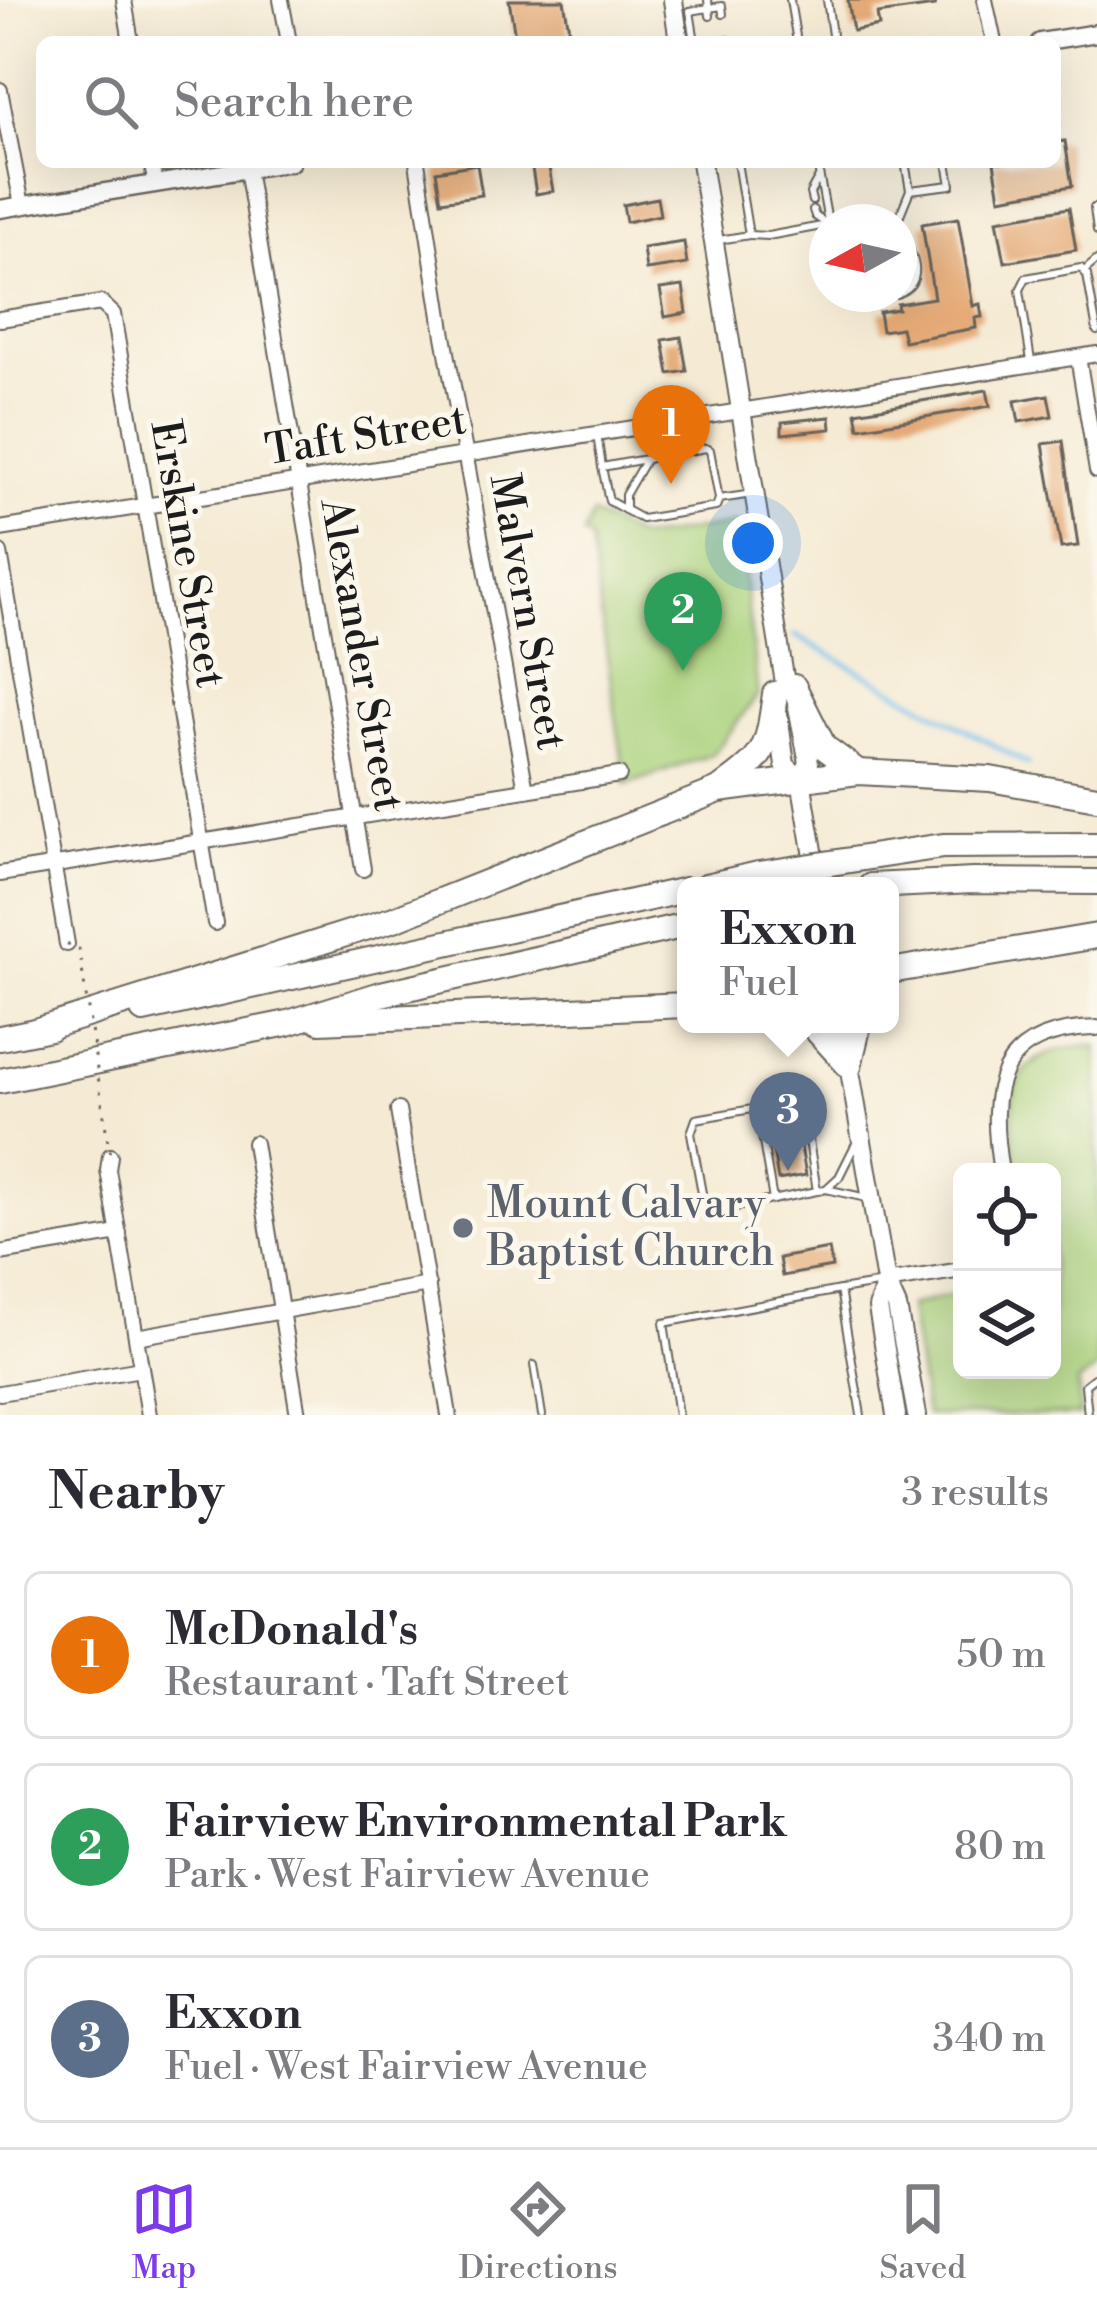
<!DOCTYPE html>
<html lang="en">
<head>
<meta charset="utf-8">
<style>
	body { margin:0; font-family:"Libre Bodoni",serif; background:#f7f7f7; color:#2b2b33 }
	.controls { position:absolute; right:36px; bottom:36px; display:grid; overflow:hidden; border-radius:18px; box-shadow:0 12px 48px #0002 }
	.controls button { width:108px; height:108px; display:grid; place-items:center; padding:0; border:0; border-bottom:3px solid #e1e1e2; background:#fff; color:#2b2b33; font:60px sans-serif }
	.compass { position:absolute; left:809px; top:204px; width:108px; height:108px; border-radius:50%; background:#fff; box-shadow:0 12px 48px #0002; rotate:262deg }
	.you { position:absolute; left:753px; top:543px; width:42px; height:42px; margin:-30px; border:9px solid #fff; border-radius:50%; background:#1a73e8; box-shadow:0 0 0 18px #1a73e833 }
	.badge { display:grid; place-items:center; width:78px; height:78px; border-radius:50%; background:#7c3aed; color:#fff; font-size:39px; font-weight:700 }
	.pin { position:absolute; translate:-50% -99px; filter:drop-shadow(0 3px 6px #0008) }
	.pin::after { content:''; position:absolute; top:63px; width:42px; height:36px; background:inherit; clip-path:polygon(0 0,100% 0,50% 100%) }
	.popup { position:absolute; left:677px; top:877px; width:222px; height:156px; box-sizing:border-box; display:grid; place-content:center; border-radius:18px; background:#fff; filter:drop-shadow(0 3px 9px #0005); font-size:39px; white-space:nowrap; color:#7c7c81 }
	.popup b { font-size:45px; color:#2b2b33 }
	.popup::after { content:''; position:absolute; left:50%; top:100%; margin-left:-24px; border:24px solid transparent; border-top-color:#fff }
	.list { margin:0; padding:0; list-style:none }
	h2 { display:flex; justify-content:space-between; align-items:center; height:156px; margin:0; padding:0 48px; font-size:51px }
	h2 small { font-size:39px; font-weight:400; color:#7c7c81 }
	.list li { display:grid; grid-template-columns:78px 1fr auto; gap:36px; align-items:center; box-sizing:border-box; height:168px; margin:0 24px 24px; padding:0 24px; border:3px solid #e1e1e2; border-radius:18px }
	.list b { display:block; font-size:45px; white-space:nowrap }
	.list p { margin:0; font-size:39px; white-space:nowrap; color:#7c7c81 }
	.list em { font-size:39px; font-style:normal; color:#7c7c81 }
	.icon { flex:none; width:66px; height:66px; fill:none; stroke:currentColor; stroke-width:2; stroke-linecap:round; stroke-linejoin:round }
	.map { position:relative; flex:none; width:1097px; height:1415px; overflow:hidden }
	.search { position:absolute; background:#fff; box-shadow:0 12px 48px #0002; left:36px; right:36px; top:36px; height:132px; display:flex; align-items:center; gap:30px; box-sizing:border-box; padding:0 42px; border-radius:18px; color:#7c7c81; font-size:45px }
	.sheet { height:732px; background:#fff }
	nav { display:flex; justify-content:space-around; align-items:center; box-sizing:border-box; height:168px; border-top:3px solid #e1e1e2; background:#fff; font-size:33px; color:#7c7c81 }
	nav a { display:grid; justify-items:center; gap:6px }
	nav .on { color:#7c3aed }
	.map>svg:first-child { display:block }
</style>
</head>
<body>
<div class="map">
<svg width="1097" height="1415" viewBox="0 0 1097 1415">
	<rect width="100%" height="100%" fill="#fbf7ec"/>
	<filter id="ink" filterUnits="userSpaceOnUse"><feTurbulence type="fractalNoise" baseFrequency=".00833" numOctaves="2"/><feDisplacementMap in="SourceGraphic" scale="24" xChannelSelector="R" yChannelSelector="G"/><feConvolveMatrix kernelMatrix="1 2 1 2 8 2 1 2 1" color-interpolation-filters="sRGB"/></filter>
	<filter id="wash" filterUnits="userSpaceOnUse"><feTurbulence type="fractalNoise" baseFrequency=".004" numOctaves="4" result="noise"/><feDisplacementMap in="SourceGraphic" scale="48" xChannelSelector="R" yChannelSelector="G"/><feGaussianBlur stdDeviation="2.7" result="paint"/><feColorMatrix in="noise" values="0 0 0 0 0 0 0 0 0 0 0 0 0 0 0 0 0 1.4 0 .05"/><feComposite in="paint" operator="in"/></filter>
	<g filter="url(#wash)">
		<rect width="100%" height="100%" fill="#f5ebd4"/>
		<g fill="#aad27d" stroke="#63774c" stroke-width="3">
			<path d="M592,515L641,539L738,523L758,695L713,754L626,785L590,540L583,535Z"/>
			<path d="M1097,1046V1369L1078,1382L1080,1415H926L909,1306L962,1293V1370H1052V1172H1019C1006,1097 1004,1048 1097,1046Z"/>
		</g>
		<g fill="none" stroke-linecap="round" stroke-linejoin="round">
			<path stroke="#75c0ee" stroke-width="4.5" d="M794,635L1028,764"/>
		</g>
		<g id="blocks">
			<g fill="#e5aa77">
				<path d="M509,0H564L571,42H516Z"/>
				<path d="M848,0H934L935,6L877,14L879,26L853,31Z"/>
				<path d="M1065,141L1072,186L1000,198L994,162H1055V142Z"/>
				<path d="M531,162H548L553,191L536,194Z"/>
				<path d="M477,164L482,195L441,201L436,171Z"/>
				<path d="M657,198L660,215L626,222L623,205Z"/>
				<path d="M1069,208L1076,250L1005,262L997,220Z"/>
				<path d="M958,218L973,306L980,304L982,317L975,318L976,328L904,341L901,328L882,331L879,312L898,309L897,304L934,298L922,224Z"/>
				<path d="M684,242L687,264L646,270L643,248Z"/>
				<path d="M683,286L687,313L665,317L660,289Z"/>
				<path d="M681,337L687,371L669,374L663,340Z"/>
				<path d="M987,390L990,406L859,428L856,412Z"/>
				<path d="M1048,395L1052,416L1019,422L1015,401Z"/>
				<path d="M830,417L831,429L782,434V422Z"/>
				<path d="M1063,441L1078,546L1061,548L1043,444Z"/>
				<path d="M790,1110L795,1113L806,1175L778,1180L767,1114Z"/>
				<path d="M829,1249L832,1267L782,1276L779,1258Z"/>
			</g>
		</g>
	</g>
	<g filter="url(#ink)">
		<use href="#blocks" fill-opacity="0" stroke="#68645c" stroke-width="3"/>
		<g fill="none" stroke-linecap="round" stroke-linejoin="round">
			<g stroke="#68645c" stroke-width="10">
				<g id="service">
					<path d="M708,0L709,8L722,6L723,14"/>
					<path d="M790,0L797,42"/>
					<path d="M827,0L833,42"/>
					<path d="M728,40V42"/>
					<path d="M695,42L690,11L709,8L710,16"/>
					<path d="M817,162L828,222"/>
					<path d="M910,190L951,185L947,162"/>
					<path d="M812,201L810,193L819,177"/>
					<path d="M1094,208L1097,231"/>
					<path d="M813,210L815,216L827,224"/>
					<path d="M897,222L910,190L905,162"/>
					<path d="M899,232C913,252 927,281 899,293"/>
					<path d="M749,235L768,236L827,225"/>
					<path d="M719,240L749,235L737,162"/>
					<path d="M1084,271L1097,260"/>
					<path d="M874,294H897"/>
					<path d="M1031,361L1020,290L1026,278L1081,268L1087,275L1097,331"/>
					<path d="M597,435L602,467"/>
					<path d="M719,499L710,450L706,448L602,467L609,501L642,519L716,507L719,499L753,494"/>
					<path d="M625,510V495L646,459"/>
					<path d="M757,1107L773,1200"/>
					<path d="M855,1145L839,1177L826,1189L867,1198"/>
					<path d="M817,1191L804,1109L791,1102L696,1119L691,1133L704,1204L717,1211L817,1191L826,1189"/>
					<path d="M534,1365L542,1415"/>
					<path d="M678,1415L664,1323L840,1290"/>
					<path d="M861,1415L840,1290L883,1283"/>
					<path d="M1088,1415L1085,1385L1094,1378"/>
				</g>
			</g>
			<g stroke="#68645c" stroke-width="18">
				<g id="minor">
					<path d="M124,0L131,42"/>
					<path d="M281,0L289,42"/>
					<path d="M985,0L994,42"/>
					<path d="M0,90L22,205"/>
					<path d="M151,162L156,184"/>
					<path d="M417,162L444,336L526,790"/>
					<path d="M247,169L363,869"/>
					<path d="M0,319L101,303L113,314L215,923"/>
					<path d="M1078,357L1097,471"/>
					<path d="M0,529L1097,354"/>
					<path d="M0,553L67,944"/>
					<path d="M0,874L619,775"/>
					<path d="M398,1110L449,1415"/>
					<path d="M254,1143L298,1415"/>
					<path d="M110,1156L108,1170L149,1415"/>
					<path d="M1001,1172C987,1087 996,1030 1097,1028"/>
					<path d="M0,1253L119,1233"/>
					<path d="M886,1282L962,1270"/>
					<path d="M136,1337L428,1285"/>
					<path d="M0,1393L141,1369"/>
				</g>
			</g>
			<g stroke="#68645c" stroke-width="21">
				<g id="tertiary">
					<path d="M1040,42L1097,33"/>
					<path d="M0,209L291,162"/>
				</g>
			</g>
			<g stroke="#68645c" stroke-width="22">
				<g id="secondary">
					<path d="M673,0L679,42"/>
					<path d="M701,162L785,683L794,687L809,763L801,780L819,886"/>
					<path d="M778,714L785,765L801,780"/>
					<path d="M842,1024L886,1282L897,1307L917,1415"/>
					<path d="M886,1282L878,1308L896,1415"/>
				</g>
			</g>
			<g stroke="#68645c" stroke-width="28">
				<g id="motorway">
					<path d="M794,687L824,747L858,772"/>
					<path d="M720,789C767,755 767,751 775,694"/>
					<path d="M870,857L943,846L1097,845"/>
					<path d="M706,886L759,874"/>
					<path d="M871,886L973,881L1097,882"/>
					<path d="M890,971L1097,936"/>
					<path d="M143,1010L686,890"/>
					<path d="M320,1021L686,1005"/>
					<path d="M811,1024L849,1066"/>
					<path d="M35,1031L394,919L719,790L858,772L990,779L1097,798"/>
					<path d="M0,1038L50,1028"/>
					<path d="M849,1066L859,1024"/>
					<path d="M0,1081L288,1023L381,994L686,925"/>
				</g>
			</g>
			<use href="#service" stroke="#fff" stroke-width="6"/>
			<use href="#minor" stroke="#fff" stroke-width="14"/>
			<use href="#tertiary" stroke="#fff" stroke-width="16"/>
			<use href="#secondary" stroke="#fff" stroke-width="18"/>
			<use href="#motorway" stroke="#fff" stroke-width="24"/>
			<g stroke="#68645c" stroke-width="28" stroke-linecap="butt">
				<path id="motorway-bridge" d="M759,874L870,857"/>
			</g>
			<path stroke="#68645c" stroke-width="3" stroke-dasharray="3 9" stroke-linecap="butt" d="M67,944L79,949L110,1156"/>
			<use href="#motorway-bridge" stroke="#fff" stroke-width="24"/>
		</g>
	</g>
	<circle fill="#6b7280" stroke="#fbf7ec" stroke-width="4.5" cx="463" cy="1228" r="12"/>
	<g text-anchor="middle" dominant-baseline="central" stroke-width="10" stroke-linejoin="round" paint-order="stroke">
		<g font-size="42" fill="#1c1c1c" stroke="#fbf7ec">
			<text transform="translate(366 436) rotate(-9)">Taft Street</text>
			<text transform="translate(187 554) rotate(80)">Erskine Street</text>
			<text transform="translate(527 612) rotate(80)">Malvern Street</text>
			<text transform="translate(361 655) rotate(80)">Alexander Street</text>
		</g>
		<g font-size="42" fill="#5b616d" stroke="#fbf7ec" text-anchor="start">
			<text x="487" y="1204">Mount Calvary<tspan x="487" dy="48">Baptist Church</tspan></text>
		</g>
	</g>
</svg>
<div class="controls">
<button><svg class="icon" aria-label="locate" viewBox="0 0 24 24"><circle cx="12" cy="12" r="6"/><path d="M12 2v4M12 18v4M2 12h4M18 12h4"/></svg></button>
<button><svg class="icon" aria-label="layers" viewBox="0 0 24 24"><path d="M12 4l9 5-9 5-9-5zM3 14l9 5 9-5"/></svg></button>
</div>
<svg class="compass" viewBox="-18 -18 36 36"><path d="M0-13l5 13h-10z" fill="#e53935"/><path d="M0 13l5-13h-10z" fill="#7c7c81"/></svg>
<div class="you"></div>
<div class="pin badge" style="left:671px;top:484px;background:#e8710a">1</div>
<div class="pin badge" style="left:683px;top:671px;background:#2e9e5b">2</div>
<div class="pin badge" style="left:788px;top:1171px;background:#5c6f8a">3</div>
<div class="popup"><b>Exxon</b>Fuel</div>
<div class="search"><svg class="icon" aria-label="search" viewBox="0 0 24 24"><circle cx="10" cy="10" r="6"/><path d="M15 15l6 6"/></svg>Search here</div>
</div>
<section class="sheet">
<h2>Nearby<small>3 results</small></h2>
<ul class="list">
<li><span class="badge" style="background:#e8710a">1</span><div><b>McDonald's</b><p>Restaurant · Taft Street</p></div><em>50 m</em></li>
<li><span class="badge" style="background:#2e9e5b">2</span><div><b>Fairview Environmental Park</b><p>Park · West Fairview Avenue</p></div><em>80 m</em></li>
<li><span class="badge" style="background:#5c6f8a">3</span><div><b>Exxon</b><p>Fuel · West Fairview Avenue</p></div><em>340 m</em></li>
</ul>
</section>
<nav>
<a class="on"><svg class="icon" aria-label="map" viewBox="0 0 24 24"><path d="M3 6l6-2 6 2 6-2v14l-6 2-6-2-6 2zM9 4v14M15 6v14"/></svg>Map</a>
<a><svg class="icon" aria-label="directions" viewBox="0 0 24 24"><path d="M12 3l9 9-9 9-9-9zM9 14v-3h6M13 9l2 2-2 2"/></svg>Directions</a>
<a><svg class="icon" aria-label="saved" viewBox="0 0 24 24"><path d="M7 4h10v16l-5-4-5 4z"/></svg>Saved</a>
</nav>
</body>
</html>
